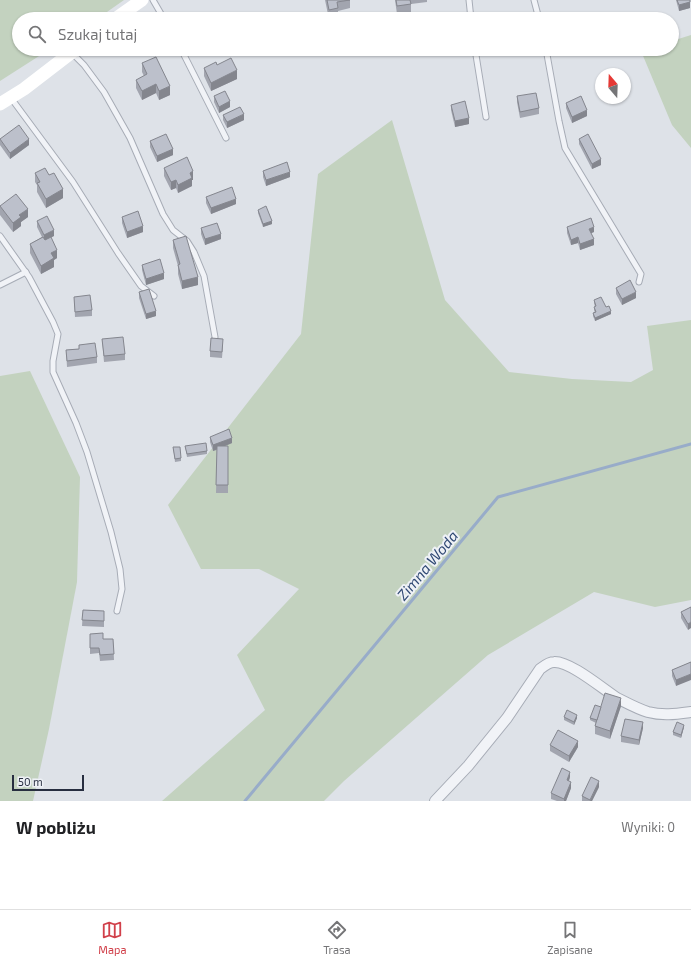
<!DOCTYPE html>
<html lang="pl">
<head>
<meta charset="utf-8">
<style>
	body { margin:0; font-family:"Exo 2",sans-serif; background:#f6f6f6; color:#202124 }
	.compass { position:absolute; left:595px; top:68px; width:36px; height:36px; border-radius:50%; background:#fff; box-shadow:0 1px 3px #0004; rotate:341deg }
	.scale { position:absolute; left:12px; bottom:10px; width:72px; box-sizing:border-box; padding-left:4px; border:2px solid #272e40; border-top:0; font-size:11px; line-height:14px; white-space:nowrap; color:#272e40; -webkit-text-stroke:3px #eef1f6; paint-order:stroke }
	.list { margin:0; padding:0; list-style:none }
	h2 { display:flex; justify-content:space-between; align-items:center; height:52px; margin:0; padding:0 16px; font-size:17px }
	h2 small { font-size:13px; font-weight:400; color:#757577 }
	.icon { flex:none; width:22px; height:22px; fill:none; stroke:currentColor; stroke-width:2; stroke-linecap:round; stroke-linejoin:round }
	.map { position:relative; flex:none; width:691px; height:801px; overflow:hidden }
	.search { position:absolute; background:#fff; box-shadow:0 1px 3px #0004; left:12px; right:12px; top:12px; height:44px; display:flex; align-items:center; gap:10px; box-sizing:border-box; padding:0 14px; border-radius:22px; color:#757577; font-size:15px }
	.sheet { height:108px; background:#fff }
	nav { display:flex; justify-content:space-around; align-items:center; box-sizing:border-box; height:56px; border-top:1px solid #e0e0e0; background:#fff; font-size:11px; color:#757577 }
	nav a { display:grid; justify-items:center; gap:2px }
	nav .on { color:#d1404a }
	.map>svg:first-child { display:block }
</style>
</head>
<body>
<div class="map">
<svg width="691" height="801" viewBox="0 0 691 801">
	<rect width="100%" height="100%" fill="#dee2e8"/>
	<g fill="#c3d2bf">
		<path d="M0,0H124L97,19H19V49H50L0,81Z"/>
		<path d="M691,35V148L672,125L641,51L647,49H672V41Z"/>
		<path d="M392,120L445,300L509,372L572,379L631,382L653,370L647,326L691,320V600L655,607L594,592L488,655L344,781L324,801H162L265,710L237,655L299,589L259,569H201L168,505L301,334L318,174Z"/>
		<path d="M30,371L80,477L77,582L49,729L33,801H0V376Z"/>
	</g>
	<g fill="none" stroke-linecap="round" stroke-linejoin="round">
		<path stroke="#98acc9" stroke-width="3" d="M245,801L498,497L691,444"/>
		<g stroke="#a7acb6" stroke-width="7">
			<g id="lane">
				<path d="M153,0L164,19"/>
				<path d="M469,0L471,19"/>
				<path d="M534,0L539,19"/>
				<path d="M181,49L226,138"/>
				<path d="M475,49L486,117"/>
				<path d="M546,49L559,121L565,148L641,274L639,282"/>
				<path d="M72,53L84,65L104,92L130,138L163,214L173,230L187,241L194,252L204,276L215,337"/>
				<path d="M11,98L73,182L118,253L141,286L154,296"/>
				<path d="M0,236L29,277L53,322L58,334L53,361V372L76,423L87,452L111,532L120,569L122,589L117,611"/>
				<path d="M0,285L26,272"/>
			</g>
		</g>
		<g stroke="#a7acb6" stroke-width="12">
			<path id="street" d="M435,801L468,766L507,718L540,669C544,666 549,662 554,662C570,661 603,689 617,698C627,703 638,709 648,712C663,716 676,714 691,712"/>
		</g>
		<use href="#lane" stroke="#f1f3f7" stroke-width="5"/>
		<use href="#street" stroke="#f1f3f7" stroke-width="10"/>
		<g stroke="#fff" stroke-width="13">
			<path d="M115,19L142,0"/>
			<path d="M0,104L24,89L76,49"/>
		</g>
	</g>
	<g fill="#a2a5af">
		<path d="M325,0H350V8L338,11V17L329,19Z"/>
		<path d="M395,0H427V2L411,4V13L397,14Z"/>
		<path d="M676,0H690V8L679,11Z"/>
		<path d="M142,63L170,95L159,100L156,93L142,100L136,88V80L144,76L142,72Z"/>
		<path d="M217,65L237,79L211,91L204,76V68Z"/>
		<path d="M214,96L230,107L219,113L214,102Z"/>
		<path d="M517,96L539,108V114L520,118L517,102Z"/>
		<path d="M566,103L587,116L572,123L566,108Z"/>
		<path d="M451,105L469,124L455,127L451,110Z"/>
		<path d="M223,115L244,120L227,128L223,120Z"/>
		<path d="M0,139L29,145L10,159L0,145Z"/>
		<path d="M579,139L601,165L592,169L579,144Z"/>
		<path d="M150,141L173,155L157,162L150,147Z"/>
		<path d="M164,168L193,180H192V186L178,193L176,188L171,190L164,176Z"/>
		<path d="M263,171L290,177L266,186L263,177Z"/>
		<path d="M35,173L63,198L46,208L37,192V185L35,182Z"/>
		<path d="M206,197L236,204L211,214L206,203Z"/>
		<path d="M0,206L28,217L21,222V226L13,232L0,215Z"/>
		<path d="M258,210L272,224L263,227L258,213Z"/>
		<path d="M122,217L143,232L127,238L122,223Z"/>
		<path d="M37,221L54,236L51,237L57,258L54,260V267L41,274L30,253V244L42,237L37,227Z"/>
		<path d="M567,227L594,232L591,233L594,245L580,250L578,243L571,245L567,233Z"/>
		<path d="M201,228L221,239L205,245L201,234Z"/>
		<path d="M173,240L198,285L182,289L178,274V266L173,248Z"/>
		<path d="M142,265L164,279L146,285L142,270Z"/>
		<path d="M616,288L636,298L622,305L616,294Z"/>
		<path d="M139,292L156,316L146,319L139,298Z"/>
		<path d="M74,297L92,310V316L75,317Z"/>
		<path d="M594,300L606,307L611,314L595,321L593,316V313H595L594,310V307H595L594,303Z"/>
		<path d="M102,339L125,354V360L104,362Z"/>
		<path d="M79,345L97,357V363L67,367L66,350L79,349Z"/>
		<path d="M223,345L222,358L210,357V351Z"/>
		<path d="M210,437L232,443L225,446H228V493H216L217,450L213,451L210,442Z"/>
		<path d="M185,446L207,451V454L187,457Z"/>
		<path d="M173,447L181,458V461L175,462Z"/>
		<path d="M691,607L688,630L681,618V612Z"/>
		<path d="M83,610L104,611V627L82,626Z"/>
		<path d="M90,634L103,639H113L114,660L100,661L99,653L90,654Z"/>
		<path d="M691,662L676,686L672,676V670Z"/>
		<path d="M621,706L610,739L595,734V726L596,723L590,720V718L601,707Z"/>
		<path d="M564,717L577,718L574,725L564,720Z"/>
		<path d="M684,727L681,738L673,735V732Z"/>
		<path d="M643,728L639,745L621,742V736Z"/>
		<path d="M550,745L578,747L569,762L550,751Z"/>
		<path d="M570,777L569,781L571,788L566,801H557L551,799V793Z"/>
		<path d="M599,787L592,801H582V796Z"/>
	</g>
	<g fill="#84868e">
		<path d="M690,2V8L679,11V5Z"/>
		<path d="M237,70V79L211,91V83Z"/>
		<path d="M156,84V93L142,100V91Z"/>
		<path d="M170,86V95L159,100V91Z"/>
		<path d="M230,101V107L219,113V107Z"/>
		<path d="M587,110V116L572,123V117Z"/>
		<path d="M244,114V120L227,128V122Z"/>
		<path d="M469,118V124L455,127V121Z"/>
		<path d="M29,139V145L10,159V153Z"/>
		<path d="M173,149V155L157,162V156Z"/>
		<path d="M601,159V165L592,169V164Z"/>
		<path d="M193,171V180H192V186L178,193V185L190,173Z"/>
		<path d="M290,172V177L266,186V180Z"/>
		<path d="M176,180V188L171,190V182Z"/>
		<path d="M63,189V198L46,208V199Z"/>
		<path d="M236,199V204L211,214V208Z"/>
		<path d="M28,209V217L21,222V226L13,232V223L19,215Z"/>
		<path d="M272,221V224L263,227V224Z"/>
		<path d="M143,226V232L127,238V232Z"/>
		<path d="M594,227V232L589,234V229Z"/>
		<path d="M54,230V236L44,241V235Z"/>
		<path d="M221,234V239L205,245V239Z"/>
		<path d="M578,237V243L571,245V240Z"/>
		<path d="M594,239V245L580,250V244Z"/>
		<path d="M57,250V258L54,260V267L41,274V266L51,253Z"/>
		<path d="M164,273V279L146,285V279Z"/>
		<path d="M198,277V285L182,289V281Z"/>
		<path d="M636,292V298L622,305V299Z"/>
		<path d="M156,311V316L146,319V314Z"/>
		<path d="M611,311V314L595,321V318Z"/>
		<path d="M232,438V443L213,451V445Z"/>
		<path d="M691,622V628L688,630V624Z"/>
		<path d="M691,674V680L676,686V680Z"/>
		<path d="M621,698V706L610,739V731Z"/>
		<path d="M577,715V718L574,725V722Z"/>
		<path d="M643,722V728L639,745V740Z"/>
		<path d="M684,725V727L681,738V735Z"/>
		<path d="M578,741V747L569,762V756Z"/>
		<path d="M570,772V777L567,786V780Z"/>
		<path d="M599,781V787L592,801H590Z"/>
		<path d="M571,782V788L566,801H564V799Z"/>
	</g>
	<g fill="#bcc0cb" stroke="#84868e">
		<path d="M327,0H350L337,2L338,8L329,10Z"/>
		<path d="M396,0H410L411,4L397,6Z"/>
		<path d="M677,0H690V2L679,5Z"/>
		<path d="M156,57L170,86L159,91L156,84L142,91L136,80L147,74L142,63Z"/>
		<path d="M231,58L237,70L211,83L204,68L216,62L217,65Z"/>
		<path d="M225,91L230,101L219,107L214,96Z"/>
		<path d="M536,93L539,108L520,112L517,96Z"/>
		<path d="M581,96L587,110L572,117L566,103Z"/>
		<path d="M465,101L469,118L455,121L451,105Z"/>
		<path d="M240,107L244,114L227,122L223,115Z"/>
		<path d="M19,125L29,139L10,153L0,139Z"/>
		<path d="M166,134L173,149L157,156L150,141Z"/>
		<path d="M588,134L601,159L592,164L579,139Z"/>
		<path d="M187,157L193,171L190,173L192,178L178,185L176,180L171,182L164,168Z"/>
		<path d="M287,162L290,172L266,180L263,171Z"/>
		<path d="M45,168L49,175L54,173L63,189L46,199L37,183L40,182L35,173Z"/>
		<path d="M232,187L236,199L211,208L206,197Z"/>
		<path d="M16,194L28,209L19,215L21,217L13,223L0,206Z"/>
		<path d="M266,206L272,221L263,224L258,210Z"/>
		<path d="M138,211L143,226L127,232L122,217Z"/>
		<path d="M47,216L54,230L44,235L37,221Z"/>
		<path d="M591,218L594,227L589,229L594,239L580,244L578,237L571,240L567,227Z"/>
		<path d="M217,223L221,234L205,239L201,228Z"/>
		<path d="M186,236L198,277L182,281L178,265L180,264L173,240Z"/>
		<path d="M43,237L45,240L51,237L57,250L51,253L54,258L41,266L30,244Z"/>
		<path d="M160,259L164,273L146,279L142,265Z"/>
		<path d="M630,280L636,292L622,299L616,288Z"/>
		<path d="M149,289L156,311L146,314L139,292Z"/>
		<path d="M90,295L92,310L75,312L74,297Z"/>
		<path d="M601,297L606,307L609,306L611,311L595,318L593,313L596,312L594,307L596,306L594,300Z"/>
		<path d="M123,337L125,354L104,356L102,339Z"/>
		<path d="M211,338L223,339L222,352L210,351Z"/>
		<path d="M95,343L97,357L67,361L66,350L79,349V345Z"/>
		<path d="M229,429L232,438L213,445L210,437Z"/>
		<path d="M206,443L207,451L187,454L185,446Z"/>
		<path d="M217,446H228V485H216Z"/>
		<path d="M173,447H180L181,458L175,459Z"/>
		<path d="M691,607V622L688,624L681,612Z"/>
		<path d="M83,610L104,611V621L82,620Z"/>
		<path d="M103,633V639H113L114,654L100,655L99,648H90V634Z"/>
		<path d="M691,662V674L676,680L672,670Z"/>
		<path d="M605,693L621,698L610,731L595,726Z"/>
		<path d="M595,705L601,707L597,720L590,718Z"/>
		<path d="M567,710L577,715L574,722L564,717Z"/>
		<path d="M625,719L643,722L639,740L621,736Z"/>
		<path d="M677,722L684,725L681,735L673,732Z"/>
		<path d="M558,730L578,741L569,756L550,745Z"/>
		<path d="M562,768L570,772L567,780L571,782L564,799L551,793Z"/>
		<path d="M591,777L599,781L590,800L582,796Z"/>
	</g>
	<g text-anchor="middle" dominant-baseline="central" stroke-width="4" stroke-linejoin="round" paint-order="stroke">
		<g font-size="15" font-style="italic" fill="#304974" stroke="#eef1f6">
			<text transform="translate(427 565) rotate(-50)">Zimna Woda</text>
		</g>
	</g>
</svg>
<svg class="compass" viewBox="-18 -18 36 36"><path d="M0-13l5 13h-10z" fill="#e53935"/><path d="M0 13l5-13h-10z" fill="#757577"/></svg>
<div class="scale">50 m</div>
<div class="search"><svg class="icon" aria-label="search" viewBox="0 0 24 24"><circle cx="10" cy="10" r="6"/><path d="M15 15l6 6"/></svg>Szukaj tutaj</div>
</div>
<section class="sheet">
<h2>W pobliżu<small>Wyniki: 0</small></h2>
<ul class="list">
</ul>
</section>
<nav>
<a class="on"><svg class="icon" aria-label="map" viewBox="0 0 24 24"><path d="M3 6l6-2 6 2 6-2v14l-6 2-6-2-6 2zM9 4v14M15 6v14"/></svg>Mapa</a>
<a><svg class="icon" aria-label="directions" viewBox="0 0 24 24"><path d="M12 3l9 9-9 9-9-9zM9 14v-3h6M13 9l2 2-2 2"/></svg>Trasa</a>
<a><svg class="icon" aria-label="saved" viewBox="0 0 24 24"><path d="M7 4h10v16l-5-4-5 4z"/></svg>Zapisane</a>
</nav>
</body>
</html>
